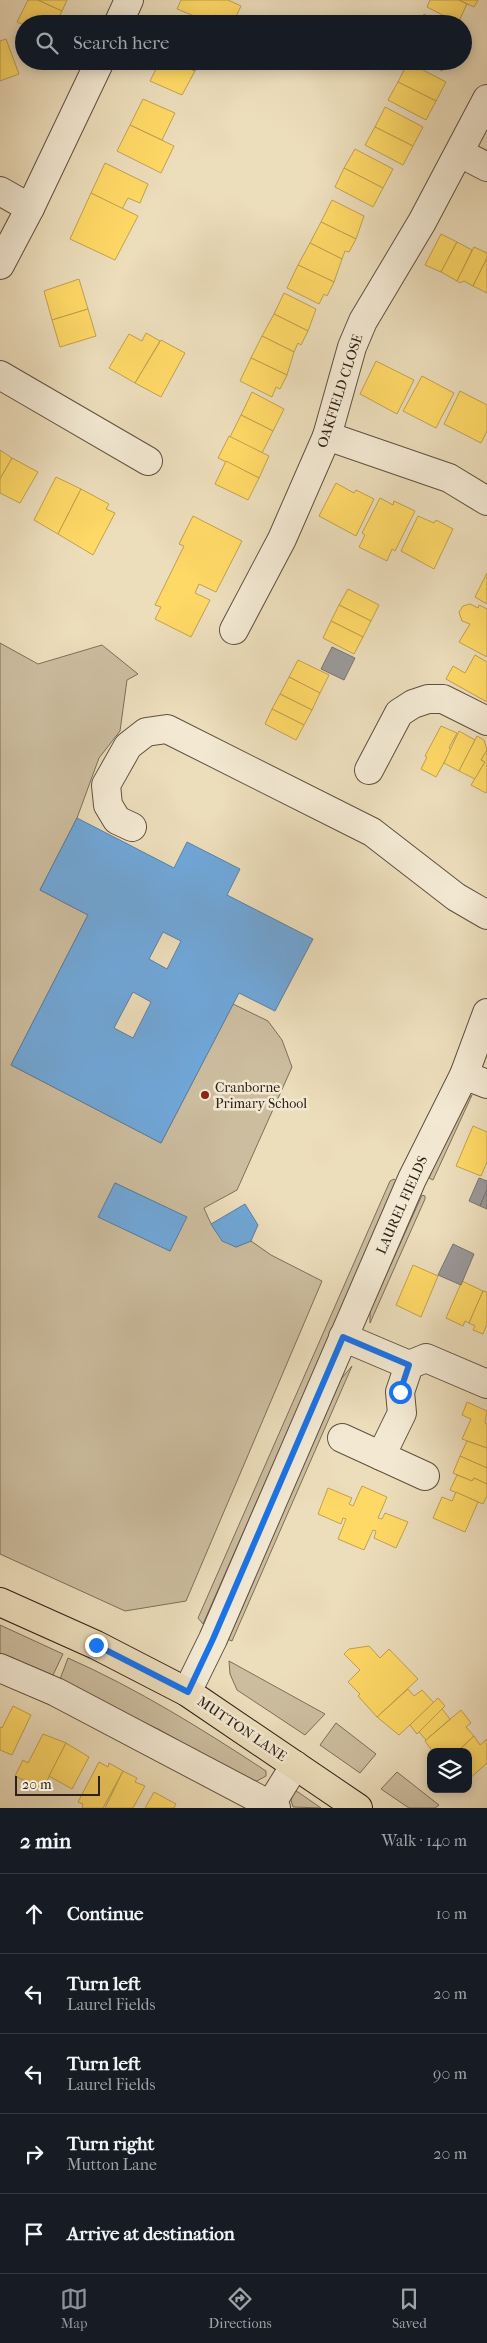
<!DOCTYPE html>
<html lang="en">
<head>
<meta charset="utf-8">
<style>
	body { margin:0; font-family:"IM FELL French Canon",serif; background:#20242c; color:#f1f3f6 }
	.controls { position:absolute; right:15px; bottom:15px; display:grid; overflow:hidden; border-radius:10px; box-shadow:0 2px 12px #0003 }
	.controls button { width:45px; height:45px; display:grid; place-items:center; padding:0; border:0; border-bottom:1px solid #363941; background:#171b24; color:#f1f3f6; font:25px sans-serif }
	.scale { position:absolute; left:15px; bottom:12px; width:85px; box-sizing:border-box; padding-left:5px; border:2px solid #2e2117; border-top:0; font-size:14px; line-height:18px; white-space:nowrap; color:#2e2117; -webkit-text-stroke:4px #f3e9d3; paint-order:stroke }
	.stop { position:absolute; width:15px; height:15px; margin:-11px; border:4px solid #1a73e8; border-radius:50%; background:#fff }
	.stop.end { background:#1a73e8; border-color:#fff; box-shadow:0 1px 5px #0008 }
	.list { margin:0; padding:0; list-style:none }
	h2 { display:flex; justify-content:space-between; align-items:center; height:65px; margin:0; padding:0 20px; font-size:21px }
	h2 small { font-size:16px; font-weight:400; color:#9ea1a6 }
	.list li { display:grid; grid-template-columns:32px 1fr auto; gap:15px; align-items:center; box-sizing:border-box; height:80px; padding:0 20px; border-top:1px solid #363941 }
	.list b { display:block; font-size:19px; white-space:nowrap }
	.list p { margin:0; font-size:16px; white-space:nowrap; color:#9ea1a6 }
	.list em { font-size:16px; font-style:normal; color:#9ea1a6 }
	.icon { flex:none; width:28px; height:28px; fill:none; stroke:currentColor; stroke-width:2; stroke-linecap:round; stroke-linejoin:round }
	.map { position:relative; flex:none; width:487px; height:1808px; overflow:hidden }
	.search { position:absolute; background:#171b24; box-shadow:0 2px 12px #0003; left:15px; right:15px; top:15px; height:55px; display:flex; align-items:center; gap:12px; box-sizing:border-box; padding:0 18px; border-radius:28px; color:#9ea1a6; font-size:19px }
	.sheet { height:465px; background:#171b24 }
	nav { display:flex; justify-content:space-around; align-items:center; box-sizing:border-box; height:70px; border-top:1px solid #363941; background:#171b24; font-size:14px; color:#9ea1a6 }
	nav a { display:grid; justify-items:center; gap:2px }
	nav .on { color:#8c9099 }
	.map>svg:first-child { display:block }
</style>
</head>
<body>
<div class="map">
<svg width="487" height="1808" viewBox="0 0 487 1808">
	<rect width="100%" height="100%" fill="#ecddbb"/>
	<filter id="stains"><feTurbulence type="fractalNoise" baseFrequency=".004" numOctaves="4"/><feColorMatrix values="0 0 0 0 .2 0 0 0 0 .09 0 0 0 0 .02 0 0 0 .5 -.17"/></filter>
	<radialGradient id="worn" r=".72"><stop offset=".6" stop-color="#630" stop-opacity="0"/><stop offset="1" stop-color="#630" stop-opacity=".3"/></radialGradient>
	<g fill="#ccbd9f" stroke="#7d6f5b" fill-rule="evenodd">
		<path d="M0,643L38,664L102,645L138,674L127,680L120,731L99,758L77,818L40,890L88,915L11,1065L161,1143L233,1004L268,1021L282,1040L292,1067L237,1190L204,1208C212,1227 217,1238 236,1247L251,1241L271,1255L322,1281L186,1601L125,1611L0,1554ZM115,1183L186,1217L170,1251L99,1217Z"/>
		<path d="M472,1095L433,1180L429,1178L461,1104Z"/>
		<path d="M394,1179L397,1182L203,1624L198,1618L390,1181Z"/>
		<path d="M422,1195L425,1196V1199L370,1323V1311Z"/>
		<path d="M352,1366L232,1641L227,1639L341,1379Z"/>
		<path d="M0,1625L63,1654L52,1677L0,1656Z"/>
		<path d="M68,1658C138,1689 202,1729 266,1771V1776L257,1781L249,1780L160,1730L59,1682Z"/>
		<path d="M229,1661L325,1714L305,1735L237,1690L230,1674Z"/>
		<path d="M336,1723L376,1754L360,1773L320,1745Z"/>
		<path d="M397,1772L439,1805L435,1808H409L381,1789Z"/>
		<path d="M294,1791L298,1792L321,1808L293,1807L291,1800Z"/>
	</g>
	<g fill="#ffd966" stroke="#c0a24e">
		<path d="M28,0H38L62,11L55,24H24V25L17,22Z"/>
		<path d="M38,0H67L62,11Z"/>
		<path d="M181,0H228L241,6L233,23L215,15L211,23L177,9Z"/>
		<path d="M430,0H459L467,4L458,23L427,7Z"/>
		<path d="M459,0H478L474,7Z"/>
		<path d="M424,14L443,24H418Z"/>
		<path d="M6,39L19,74L0,81V41Z"/>
		<path d="M160,61H174L195,71L182,95L150,81Z"/>
		<path d="M174,61H200L195,71Z"/>
		<path d="M423,61H447L442,71Z"/>
		<path d="M408,62L446,82L436,101L398,82Z"/>
		<path d="M398,82L436,101L426,120L388,100Z"/>
		<path d="M143,99L175,113L162,140L130,125Z"/>
		<path d="M385,107L423,127L413,146L375,127Z"/>
		<path d="M130,125L174,146L161,173L117,151Z"/>
		<path d="M375,127L413,146L403,165L365,145Z"/>
		<path d="M355,149L393,169L383,188L344,168Z"/>
		<path d="M105,163L148,184L140,203L128,198L122,209L91,193Z"/>
		<path d="M344,168L383,188L373,207L335,187Z"/>
		<path d="M91,193L138,216L115,260L70,239Z"/>
		<path d="M332,200L364,216L356,239L321,222Z"/>
		<path d="M321,222L356,239L349,252L345,251L342,259L310,243Z"/>
		<path d="M441,234L457,242L441,272L425,265Z"/>
		<path d="M457,242L472,250L457,281L441,272Z"/>
		<path d="M310,243L342,259L334,282L298,265Z"/>
		<path d="M474,247L487,253V258L473,286L464,281L460,283L457,281Z"/>
		<path d="M487,258V293L473,286Z"/>
		<path d="M298,265L334,282L327,296L324,294L319,304L287,288Z"/>
		<path d="M79,279L88,309L52,320L44,291Z"/>
		<path d="M284,293L316,309L308,331L274,314Z"/>
		<path d="M88,309L96,336L60,347L52,320Z"/>
		<path d="M274,314L308,331L301,345L298,343L294,352L262,336Z"/>
		<path d="M146,333L160,341L135,383L109,368L129,334L142,341Z"/>
		<path d="M262,336L294,352L287,375L251,358Z"/>
		<path d="M161,340L185,353L161,397L135,383Z"/>
		<path d="M251,358L287,375L280,389L276,387L272,397L240,381Z"/>
		<path d="M376,361L414,380L397,414L360,394Z"/>
		<path d="M422,376L454,393L436,428L403,411Z"/>
		<path d="M460,391L487,405V431L481,443L444,424Z"/>
		<path d="M252,392L284,409L273,431L241,415Z"/>
		<path d="M241,415L273,431L262,453L230,437Z"/>
		<path d="M229,436L269,456L259,478L218,458Z"/>
		<path d="M0,450L12,458L0,479Z"/>
		<path d="M12,458L38,472L20,503L0,493V479Z"/>
		<path d="M226,461L259,478L248,500L215,484Z"/>
		<path d="M56,477L81,489L58,534L34,520Z"/>
		<path d="M336,483L354,493L356,490L374,499L356,536L319,516Z"/>
		<path d="M81,489L109,504L106,509L115,513L93,555L58,534Z"/>
		<path d="M380,498L393,505L394,501L415,511L395,551L392,549L387,561L359,547L365,535L362,533Z"/>
		<path d="M193,516L242,541L216,592L199,584L195,593L210,600L191,637L155,619L161,607L155,605L184,546L179,544Z"/>
		<path d="M418,516L434,523L436,520L453,529L434,569L401,551Z"/>
		<path d="M487,573V604L475,597Z"/>
		<path d="M348,589L379,605L371,621L339,605Z"/>
		<path d="M470,604L478,608L479,605L487,609V657L459,642L470,624L462,621L459,612L463,606Z"/>
		<path d="M339,605L371,621L363,637L331,621Z"/>
		<path d="M331,621L363,637L354,654L323,638Z"/>
		<path d="M475,655L487,662V702L446,679L453,666L465,673Z"/>
		<path d="M298,660L329,675L320,693L289,677Z"/>
		<path d="M289,677L320,693L312,710L280,694Z"/>
		<path d="M280,694L312,710L304,725L272,709Z"/>
		<path d="M272,709L304,725L296,740L265,724Z"/>
		<path d="M441,726L457,733L449,748L451,750L436,777L421,769L427,757L425,756Z"/>
		<path d="M459,731L475,740L459,771L444,763Z"/>
		<path d="M477,736L484,740L487,750L481,760L485,762L475,779L459,771Z"/>
		<path d="M487,750V791L486,793L471,785L485,762L481,760Z"/>
		<path d="M473,1126L487,1132V1162L481,1176L456,1166Z"/>
		<path d="M413,1265L438,1276L421,1317L396,1305Z"/>
		<path d="M462,1281L483,1291L469,1323L465,1321L463,1326L446,1318Z"/>
		<path d="M483,1291L487,1292V1324L483,1334L473,1330L475,1326L469,1323Z"/>
		<path d="M467,1402L487,1411L485,1423L487,1424V1448L462,1439L471,1419L462,1415Z"/>
		<path d="M467,1441L487,1448V1468L460,1456Z"/>
		<path d="M460,1456L487,1468V1484L474,1478L472,1481L453,1473Z"/>
		<path d="M457,1475L472,1481L474,1478L487,1484V1496L483,1504L450,1490Z"/>
		<path d="M362,1486L387,1497L378,1518L382,1519L385,1513L408,1522L396,1548L374,1538L376,1531L373,1530L364,1550L338,1539L346,1519L343,1518L341,1524L318,1514L328,1488L352,1498L349,1504L353,1506Z"/>
		<path d="M456,1492L478,1502L465,1532L433,1518L442,1497L452,1501Z"/>
		<path d="M369,1646L380,1658L389,1649L418,1679L377,1717L358,1696L360,1694L348,1682L360,1670L344,1654L349,1649Z"/>
		<path d="M408,1689L414,1696L422,1690L434,1703L399,1735L377,1717Z"/>
		<path d="M438,1698L445,1706L417,1734L410,1725Z"/>
		<path d="M13,1706L31,1715L12,1755L0,1750V1727L2,1728Z"/>
		<path d="M442,1709L450,1719L426,1740L419,1732Z"/>
		<path d="M461,1710L471,1723L466,1727L474,1736L457,1752H433L425,1741Z"/>
		<path d="M43,1734L66,1743L43,1789L15,1776L23,1760L28,1763Z"/>
		<path d="M474,1736L480,1745L487,1739V1763L468,1780V1752H457Z"/>
		<path d="M66,1743L89,1757L72,1789L49,1776Z"/>
		<path d="M99,1762L108,1767L109,1763L123,1771L103,1808H82L83,1804L78,1802Z"/>
		<path d="M123,1771L137,1778L135,1782L145,1786L133,1808H105Z"/>
		<path d="M154,1792L176,1804L174,1808H145Z"/>
	</g>
	<g fill="#6fa8dc" stroke="#5c80a1" fill-rule="evenodd">
		<path d="M77,818L174,868L187,842L240,869L227,895L313,939L275,1011L239,993L161,1143L11,1065L88,915L40,890ZM163,932L181,941L167,969L149,959ZM133,992L151,1002L133,1038L114,1028Z"/>
		<path d="M115,1183L187,1217L170,1251L98,1217Z"/>
		<path d="M245,1204L258,1225L251,1241L236,1247L222,1241L211,1224Z"/>
	</g>
	<g fill="#999" stroke="#797572">
		<path d="M332,647L355,658L344,680L321,669Z"/>
		<path d="M479,1178L487,1181V1190L480,1206L469,1201Z"/>
		<path d="M487,1190V1209L480,1206Z"/>
		<path d="M453,1244L474,1254L461,1285L438,1275Z"/>
	</g>
	<g fill="none" stroke-linecap="round" stroke-linejoin="round">
		<g stroke="#5e5040" stroke-width="30">
			<g id="minor">
				<path d="M118,24L129,0"/>
				<path d="M460,153L487,167"/>
				<path d="M0,191L30,208"/>
				<path d="M0,265L30,208L100,61"/>
				<path d="M0,375L148,461"/>
				<path d="M327,436L449,478L487,501"/>
				<path d="M234,630L282,539L327,436L352,347L363,321L422,222L487,99"/>
				<path d="M369,770L399,713L413,704L428,699H443L487,721"/>
				<path d="M132,827L117,820L108,805L106,785L128,746L146,732L167,729L372,832L456,897L487,915"/>
				<path d="M464,1075L487,1084"/>
				<path d="M343,1337L409,1365"/>
				<path d="M342,1438L425,1476"/>
				<path d="M381,1456L402,1413L400,1392L409,1365L426,1358L487,1384"/>
				<path d="M0,1668L56,1692L276,1808"/>
				<path d="M187,1692L213,1639L412,1179L464,1075L487,1013"/>
				<path d="M271,1804L295,1765"/>
			</g>
		</g>
		<g stroke="#2e2117" stroke-width="30">
			<path id="major" d="M0,1602L96,1645L187,1692L358,1808"/>
		</g>
		<use href="#minor" stroke="#f3e9d3" stroke-width="28"/>
		<use href="#major" stroke="#ecddbb" stroke-width="28"/>
	</g>
	<g fill="none" stroke-linecap="round" stroke-linejoin="round">
		<path stroke="#1a73e8" stroke-width="6" d="M96,1645L188,1692L213,1639L343,1337L409,1365L400,1392"/>
	</g>
	<circle fill="#8f2418" stroke="#f3e9d3" stroke-width="2" cx="205" cy="1095" r="5"/>
	<g text-anchor="middle" dominant-baseline="central" stroke-width="5" stroke-linejoin="round" paint-order="stroke">
		<g font-size="14" fill="#2e2117" stroke="#f3e9d3">
			<text transform="translate(340 391) rotate(-72)">OAKFIELD CLOSE</text>
			<text transform="translate(402 1205) rotate(-66)">LAUREL FIELDS</text>
			<text transform="translate(242 1729) rotate(34)">MUTTON LANE</text>
		</g>
		<g font-size="14" fill="#2e2117" stroke="#f3e9d3" text-anchor="start">
			<text x="215" y="1087">Cranborne<tspan x="215" dy="16">Primary School</tspan></text>
		</g>
	</g>
	<rect width="100%" height="100%" filter="url(#stains)"/>
	<rect width="100%" height="100%" fill="url(#worn)"/>
</svg>
<div class="controls">
<button><svg class="icon" aria-label="layers" viewBox="0 0 24 24"><path d="M12 4l9 5-9 5-9-5zM3 14l9 5 9-5"/></svg></button>
</div>
<div class="scale">20 m</div>
<div class="stop" style="left:400px;top:1392px"></div>
<div class="stop end" style="left:96px;top:1645px"></div>
<div class="search"><svg class="icon" aria-label="search" viewBox="0 0 24 24"><circle cx="10" cy="10" r="6"/><path d="M15 15l6 6"/></svg>Search here</div>
</div>
<section class="sheet">
<h2>2 min<small>Walk · 140 m</small></h2>
<ul class="list">
<li><svg class="icon" aria-label="ahead" viewBox="0 0 24 24"><path d="M12 20V5M6 11l6-6 6 6"/></svg><div><b>Continue</b></div><em>10 m</em></li>
<li><svg class="icon" aria-label="left" viewBox="0 0 24 24"><path d="M17 20v-9H6M10 6l-5 5 5 5"/></svg><div><b>Turn left</b><p>Laurel Fields</p></div><em>20 m</em></li>
<li><svg class="icon" aria-label="left" viewBox="0 0 24 24"><path d="M17 20v-9H6M10 6l-5 5 5 5"/></svg><div><b>Turn left</b><p>Laurel Fields</p></div><em>90 m</em></li>
<li><svg class="icon" aria-label="right" viewBox="0 0 24 24"><path d="M7 20v-9h11M14 6l5 5-5 5"/></svg><div><b>Turn right</b><p>Mutton Lane</p></div><em>20 m</em></li>
<li><svg class="icon" aria-label="arrive" viewBox="0 0 24 24"><path d="M6 21V4h12l-3 4 3 4H6"/></svg><div><b>Arrive at destination</b></div></li>
</ul>
</section>
<nav>
<a class="on"><svg class="icon" aria-label="map" viewBox="0 0 24 24"><path d="M3 6l6-2 6 2 6-2v14l-6 2-6-2-6 2zM9 4v14M15 6v14"/></svg>Map</a>
<a><svg class="icon" aria-label="directions" viewBox="0 0 24 24"><path d="M12 3l9 9-9 9-9-9zM9 14v-3h6M13 9l2 2-2 2"/></svg>Directions</a>
<a><svg class="icon" aria-label="saved" viewBox="0 0 24 24"><path d="M7 4h10v16l-5-4-5 4z"/></svg>Saved</a>
</nav>
</body>
</html>
